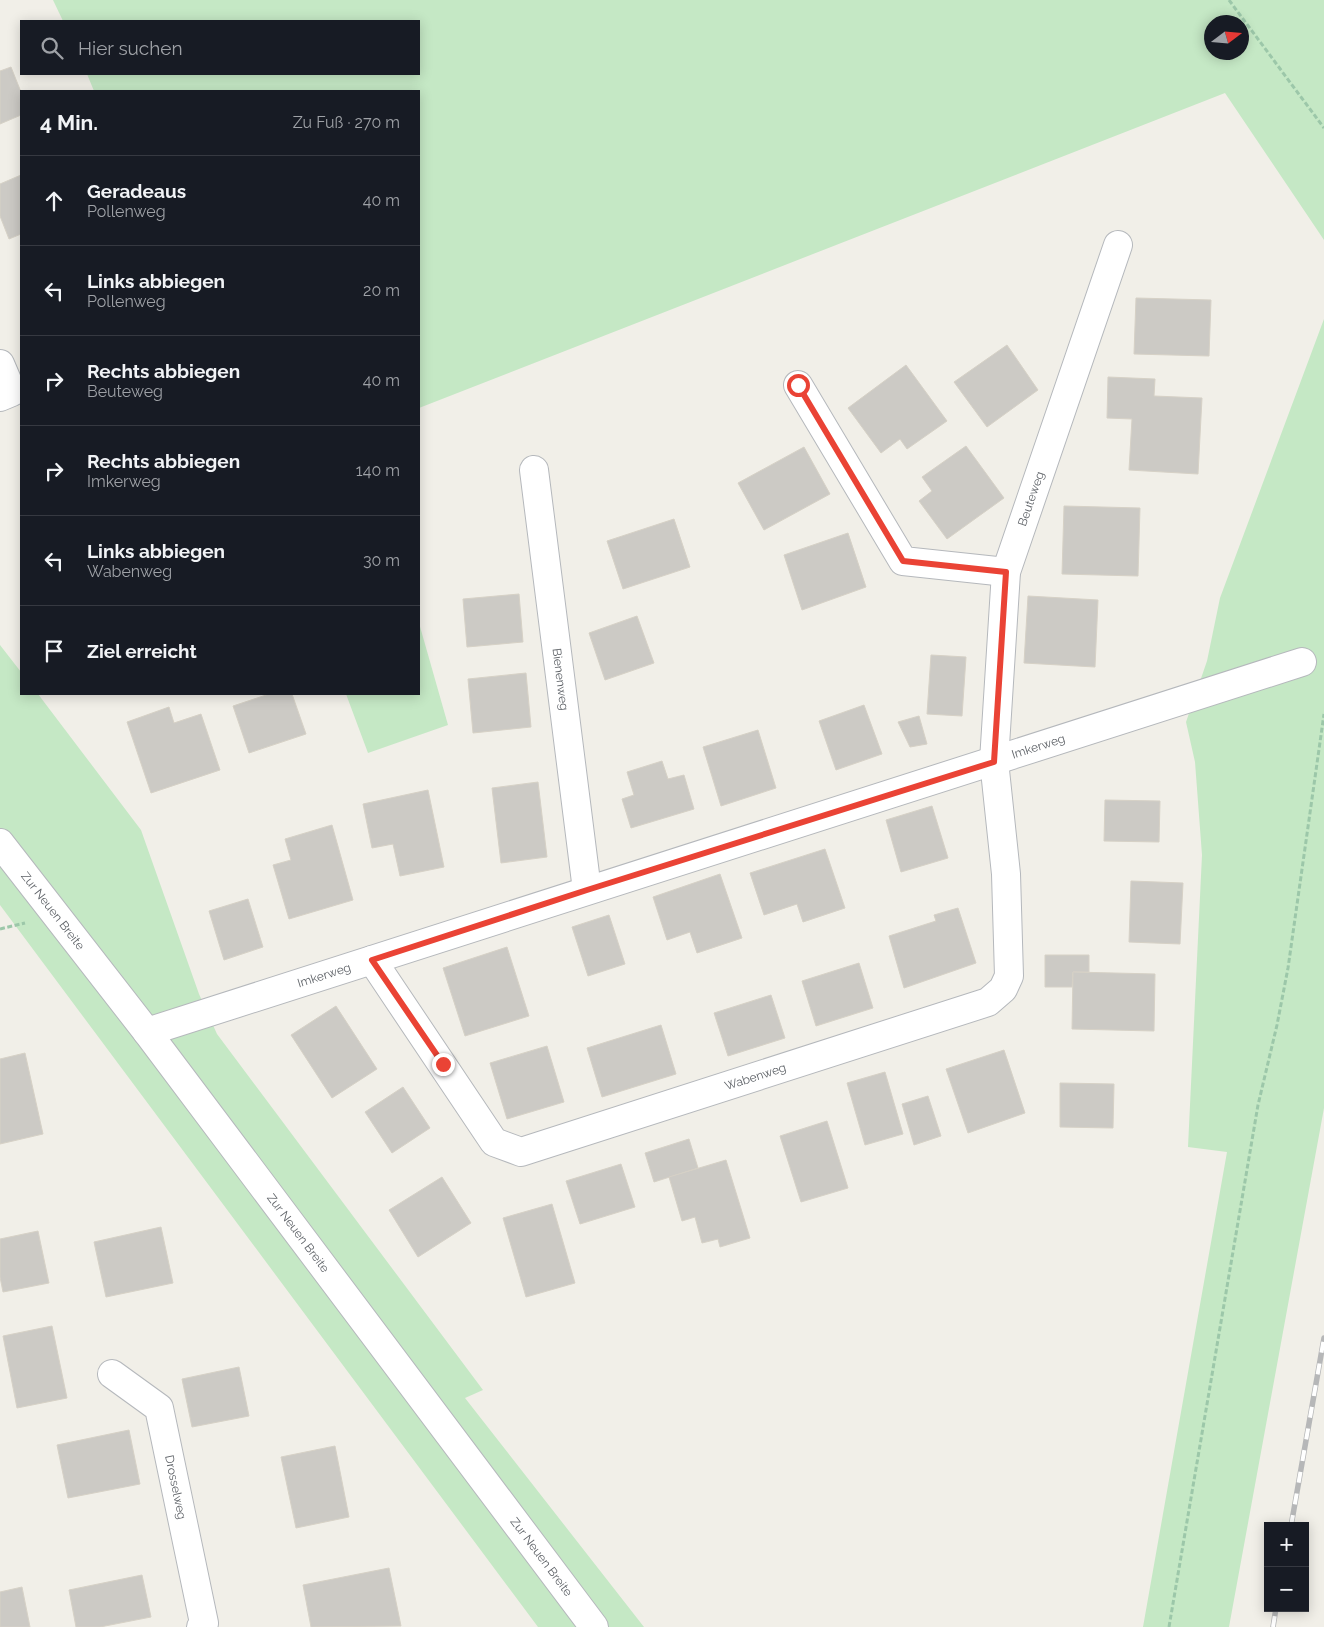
<!DOCTYPE html>
<html lang="de">
<head>
<meta charset="utf-8">
<style>
	body { margin:0; font-family:Raleway,sans-serif; background:#20242c; color:#f1f3f6 }
	.controls { position:absolute; right:15px; bottom:15px; display:grid; overflow:hidden; border-radius:0px; box-shadow:0 2px 12px #0003 }
	.controls button { width:45px; height:45px; display:grid; place-items:center; padding:0; border:0; border-bottom:1px solid #363941; background:#171b24; color:#f1f3f6; font:25px sans-serif }
	.compass { position:absolute; left:1204px; top:15px; width:45px; height:45px; border-radius:50%; background:#171b24; box-shadow:0 2px 12px #0003; rotate:74deg }
	.stop { position:absolute; width:15px; height:15px; margin:-11px; border:4px solid #ea4335; border-radius:50%; background:#fff }
	.stop.end { background:#ea4335; border-color:#fff; box-shadow:0 1px 5px #0008 }
	.list { margin:0; padding:0; list-style:none }
	h2 { display:flex; justify-content:space-between; align-items:center; height:65px; margin:0; padding:0 20px; font-size:21px }
	h2 small { font-size:16px; font-weight:400; color:#9ea1a6 }
	.list li { display:grid; grid-template-columns:32px 1fr auto; gap:15px; align-items:center; box-sizing:border-box; height:90px; padding:0 20px; border-top:1px solid #363941 }
	.list b { display:block; font-size:19px; white-space:nowrap }
	.list p { margin:0; font-size:16px; white-space:nowrap; color:#9ea1a6 }
	.list em { font-size:16px; font-style:normal; color:#9ea1a6 }
	.icon { flex:none; width:28px; height:28px; fill:none; stroke:currentColor; stroke-width:2; stroke-linecap:round; stroke-linejoin:round }
	.map { position:relative; flex:none; width:1324px; height:1627px; overflow:hidden }
	.search { position:absolute; background:#171b24; box-shadow:0 2px 12px #0003; left:20px; top:20px; width:400px; height:55px; display:flex; align-items:center; gap:12px; box-sizing:border-box; padding:0 18px; border-radius:0px; color:#9ea1a6; font-size:19px }
	.panel { position:absolute; background:#171b24; box-shadow:0 2px 12px #0003; left:20px; top:90px; width:400px; height:605px; border-radius:0px }
	.map>svg:first-child { display:block }
</style>
</head>
<body>
<div class="map">
<svg width="1324" height="1627" viewBox="0 0 1324 1627">
	<rect width="100%" height="100%" fill="#f1efe8"/>
	<g fill="#c5e8c5" fill-rule="evenodd">
		<path d="M53,0H1324V240L1225,93L419,408V91H94L87,74H419V21H63ZM1212,22H1242V52H1212Z"/>
		<path d="M1324,319V1108L1229,1627H1143L1227,1152L1188,1147L1202,855L1195,762L1186,722L1207,661L1220,598Z"/>
		<path d="M419,623L448,725L368,753L346,694H419Z"/>
		<path d="M0,645L21,672V694H38L141,830L199,994L217,1034L483,1390L465,1398L644,1627H538L0,905Z"/>
	</g>
	<g fill="#cccac5" stroke="#d6d1c6">
		<path d="M11,67L21,92V115L0,124V71Z"/>
		<path d="M21,175V234L9,239L0,216V184Z"/>
		<path d="M1136,298L1211,300L1209,356L1134,354Z"/>
		<path d="M1007,345L1038,390L987,427L954,382Z"/>
		<path d="M906,365L947,421L907,449L900,439L881,453L848,408Z"/>
		<path d="M1108,377L1155,379L1154,396L1202,398L1198,474L1129,470L1132,419L1107,418Z"/>
		<path d="M966,446L1004,498L947,539L919,501L932,491L922,477Z"/>
		<path d="M804,447L830,494L764,530L738,483Z"/>
		<path d="M1064,506L1140,508L1138,576L1062,574Z"/>
		<path d="M674,519L690,567L623,589L607,541Z"/>
		<path d="M848,533L866,587L802,610L784,555Z"/>
		<path d="M519,594L523,642L467,647L463,599Z"/>
		<path d="M1028,596L1098,600L1095,667L1024,663Z"/>
		<path d="M637,616L654,663L605,680L589,633Z"/>
		<path d="M931,655L966,657L962,716L927,714Z"/>
		<path d="M526,673L531,727L473,733L468,679Z"/>
		<path d="M269,694H292L306,734L249,753L233,706Z"/>
		<path d="M864,705L882,754L836,770L819,721Z"/>
		<path d="M169,707L174,723L201,714L220,770L151,793L127,722Z"/>
		<path d="M919,716L927,744L910,747L898,722Z"/>
		<path d="M758,730L776,788L721,806L703,747Z"/>
		<path d="M662,761L668,779L684,775L694,809L631,828L622,799L634,795L627,772Z"/>
		<path d="M538,782L547,857L501,863L492,788Z"/>
		<path d="M428,790L444,867L400,876L393,844L372,848L363,804Z"/>
		<path d="M1105,800L1160,801L1159,842L1104,841Z"/>
		<path d="M932,806L948,858L901,872L886,820Z"/>
		<path d="M332,825L353,900L289,919L273,865L291,860L285,839Z"/>
		<path d="M825,849L845,908L803,922L797,904L764,915L750,873Z"/>
		<path d="M720,874L742,938L697,953L690,932L667,940L653,897Z"/>
		<path d="M1131,881L1183,883L1180,944L1129,942Z"/>
		<path d="M248,899L263,947L224,960L209,911Z"/>
		<path d="M958,908L976,963L904,988L889,936L936,921L934,915Z"/>
		<path d="M609,915L625,964L588,976L572,927Z"/>
		<path d="M507,947L529,1016L465,1036L443,968Z"/>
		<path d="M1045,955H1089V972H1073L1072,987H1045Z"/>
		<path d="M859,963L873,1008L816,1026L802,981Z"/>
		<path d="M1073,972L1155,974L1154,1031L1072,1029Z"/>
		<path d="M771,995L785,1038L728,1056L714,1013Z"/>
		<path d="M336,1006L377,1069L332,1098L291,1035Z"/>
		<path d="M661,1025L676,1074L602,1097L587,1048Z"/>
		<path d="M547,1046L564,1102L507,1119L490,1063Z"/>
		<path d="M1004,1050L1025,1113L968,1133L946,1069Z"/>
		<path d="M25,1053L43,1134L0,1144V1059Z"/>
		<path d="M885,1072L903,1134L865,1145L847,1083Z"/>
		<path d="M1060,1083L1114,1084L1113,1128L1060,1127Z"/>
		<path d="M403,1087L430,1128L392,1153L365,1112Z"/>
		<path d="M928,1096L941,1136L914,1145L902,1104Z"/>
		<path d="M827,1121L848,1188L801,1202L780,1136Z"/>
		<path d="M689,1139L698,1168L654,1182L645,1153Z"/>
		<path d="M726,1160L750,1238L720,1247L718,1239L702,1243L695,1217L682,1221L669,1177Z"/>
		<path d="M621,1164L635,1207L580,1224L566,1181Z"/>
		<path d="M442,1177L471,1223L418,1257L389,1210Z"/>
		<path d="M552,1204L575,1283L526,1297L503,1218Z"/>
		<path d="M161,1227L173,1283L106,1297L94,1242Z"/>
		<path d="M38,1231L49,1283L3,1292L0,1277V1239Z"/>
		<path d="M52,1326L67,1398L17,1408L3,1336Z"/>
		<path d="M239,1367L249,1416L192,1427L182,1379Z"/>
		<path d="M129,1430L140,1484L68,1498L57,1445Z"/>
		<path d="M335,1446L349,1517L296,1528L281,1457Z"/>
		<path d="M389,1568L401,1626L311,1627L303,1585Z"/>
		<path d="M142,1575L151,1617L100,1627H76L69,1590Z"/>
		<path d="M22,1587L30,1627H0V1592Z"/>
	</g>
	<g fill="none" stroke-linecap="round" stroke-linejoin="round">
		<g stroke="#b5b8bc" stroke-width="30">
			<g id="minor">
				<path d="M0,364L12,392L0,397"/>
				<path d="M798,385L903,561L1006,572"/>
				<path id="s1" d="M534,470L587,890"/>
				<path id="s2" d="M0,843L147,1032L594,1627"/>
				<path id="s3" d="M372,960L494,1142L521,1152L988,1002L1003,989L1009,976L1006,874L994,761L1006,572L1118,245"/>
				<path id="s4" d="M147,1032L1302,662"/>
				<path id="s5" d="M112,1374L159,1408L204,1623L201,1627"/>
			</g>
		</g>
		<g stroke="#9cc7a9" stroke-width="3" stroke-dasharray="5 2.5" stroke-linecap="butt">
			<path d="M1229,0L1324,128"/>
			<path d="M0,929L25,923"/>
			<path d="M1169,1627L1258,1105L1277,1025L1288,968L1324,714"/>
		</g>
		<use href="#minor" stroke="#fff" stroke-width="28"/>
		<g stroke="#b6b7b8" stroke-width="5.5">
			<g id="rail">
				<path d="M1291,1526L1324,1338"/>
				<path d="M1273,1627L1276,1608"/>
			</g>
		</g>
		<use href="#rail" stroke="#fff" stroke-width="4" stroke-dasharray="11" stroke-linecap="butt"/>
	</g>
	<g fill="none" stroke-linecap="round" stroke-linejoin="round">
		<path stroke="#ea4335" stroke-width="6" d="M443,1064L372,960L587,890L994,762L1006,572L903,561L798,385"/>
	</g>
	<g text-anchor="middle" dominant-baseline="central" stroke-width="5" stroke-linejoin="round" paint-order="stroke">
		<g font-size="12" fill="#5f6368" stroke="#fff">
			<text stroke="none"><textPath href="#s3" startOffset="1255">Beuteweg</textPath></text>
			<text stroke="none"><textPath href="#s1" startOffset="211">Bienenweg</textPath></text>
			<text stroke="none"><textPath href="#s4" startOffset="936">Imkerweg</textPath></text>
			<text stroke="none"><textPath href="#s2" startOffset="86">Zur Neuen Breite</textPath></text>
			<text stroke="none"><textPath href="#s4" startOffset="186">Imkerweg</textPath></text>
			<text stroke="none"><textPath href="#s3" startOffset="494">Wabenweg</textPath></text>
			<text stroke="none"><textPath href="#s2" startOffset="491">Zur Neuen Breite</textPath></text>
			<text stroke="none"><textPath href="#s5" startOffset="139">Drosselweg</textPath></text>
			<text stroke="none"><textPath href="#s2" startOffset="896">Zur Neuen Breite</textPath></text>
		</g>
	</g>
</svg>
<div class="controls">
<button>+</button>
<button>−</button>
</div>
<svg class="compass" viewBox="-18 -18 36 36"><path d="M0-13l5 13h-10z" fill="#e53935"/><path d="M0 13l5-13h-10z" fill="#9ea1a6"/></svg>
<div class="stop" style="left:798px;top:385px"></div>
<div class="stop end" style="left:443px;top:1064px"></div>
<div class="search"><svg class="icon" aria-label="search" viewBox="0 0 24 24"><circle cx="10" cy="10" r="6"/><path d="M15 15l6 6"/></svg>Hier suchen</div>
<section class="panel">
<h2>4 Min.<small>Zu Fuß · 270 m</small></h2>
<ul class="list">
<li><svg class="icon" aria-label="ahead" viewBox="0 0 24 24"><path d="M12 20V5M6 11l6-6 6 6"/></svg><div><b>Geradeaus</b><p>Pollenweg</p></div><em>40 m</em></li>
<li><svg class="icon" aria-label="left" viewBox="0 0 24 24"><path d="M17 20v-9H6M10 6l-5 5 5 5"/></svg><div><b>Links abbiegen</b><p>Pollenweg</p></div><em>20 m</em></li>
<li><svg class="icon" aria-label="right" viewBox="0 0 24 24"><path d="M7 20v-9h11M14 6l5 5-5 5"/></svg><div><b>Rechts abbiegen</b><p>Beuteweg</p></div><em>40 m</em></li>
<li><svg class="icon" aria-label="right" viewBox="0 0 24 24"><path d="M7 20v-9h11M14 6l5 5-5 5"/></svg><div><b>Rechts abbiegen</b><p>Imkerweg</p></div><em>140 m</em></li>
<li><svg class="icon" aria-label="left" viewBox="0 0 24 24"><path d="M17 20v-9H6M10 6l-5 5 5 5"/></svg><div><b>Links abbiegen</b><p>Wabenweg</p></div><em>30 m</em></li>
<li><svg class="icon" aria-label="arrive" viewBox="0 0 24 24"><path d="M6 21V4h12l-3 4 3 4H6"/></svg><div><b>Ziel erreicht</b></div></li>
</ul>
</section>
</div>
</body>
</html>
